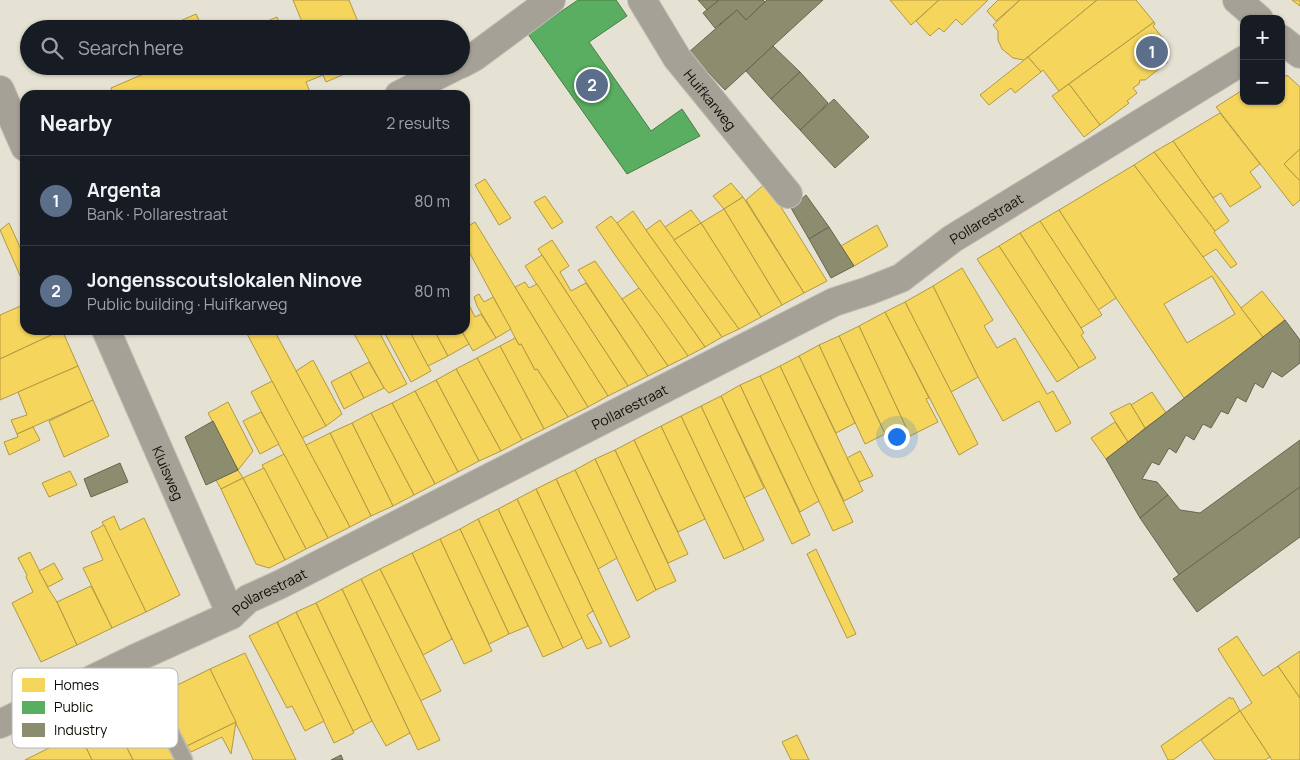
<!DOCTYPE html>
<html lang="en">
<head>
<meta charset="utf-8">
<style>
	body { margin:0; font-family:Manrope,sans-serif; background:#242831; color:#f1f3f6 }
	.controls { position:absolute; right:15px; top:15px; display:grid; overflow:hidden; border-radius:10px; box-shadow:0 1px 4px #0004 }
	.controls button { width:45px; height:45px; display:grid; place-items:center; padding:0; border:0; border-bottom:1px solid #363941; background:#171b24; color:#f1f3f6; font:25px sans-serif }
	.you { position:absolute; left:896px; top:436px; width:18px; height:18px; margin:-12px; border:4px solid #fff; border-radius:50%; background:#1a73e8; box-shadow:0 0 0 8px #1a73e833 }
	.badge { display:grid; place-items:center; width:32px; height:32px; border-radius:50%; background:#db2777; color:#fff; font-size:16px; font-weight:700 }
	.pin { position:absolute; translate:-50% -50%; border:2px solid #fff; box-shadow:0 1px 5px #0006 }
	.list { margin:0; padding:0; list-style:none }
	h2 { display:flex; justify-content:space-between; align-items:center; height:65px; margin:0; padding:0 20px; font-size:21px }
	h2 small { font-size:16px; font-weight:400; color:#9ea1a6 }
	.list li { display:grid; grid-template-columns:32px 1fr auto; gap:15px; align-items:center; box-sizing:border-box; height:90px; padding:0 20px; border-top:1px solid #363941 }
	.list b { display:block; font-size:19px; white-space:nowrap }
	.list p { margin:0; font-size:16px; white-space:nowrap; color:#9ea1a6 }
	.list em { font-size:16px; font-style:normal; color:#9ea1a6 }
	.icon { flex:none; width:28px; height:28px; fill:none; stroke:currentColor; stroke-width:2; stroke-linecap:round; stroke-linejoin:round }
	.map { position:relative; flex:none; width:1300px; height:760px; overflow:hidden }
	.search { position:absolute; background:#171b24; box-shadow:0 1px 4px #0004; left:20px; top:20px; width:450px; height:55px; display:flex; align-items:center; gap:12px; box-sizing:border-box; padding:0 18px; border-radius:28px; color:#9ea1a6; font-size:19px }
	.panel { position:absolute; background:#171b24; box-shadow:0 1px 4px #0004; left:20px; top:90px; width:450px; height:245px; border-radius:15px }
	.map>svg:first-child { display:block }
</style>
</head>
<body>
<div class="map">
<svg width="1300" height="760" viewBox="0 0 1300 760">
	<rect width="100%" height="100%" fill="#e6e2d3"/>
	<g fill="#f6d55c" stroke="#b19942" fill-rule="evenodd">
		<path d="M293,0H349L361,29H305Z"/>
		<path d="M890,0H939L911,25Z"/>
		<path d="M939,0H988L962,25L956,19L944,32L939,28L930,36L916,21Z"/>
		<path d="M998,0H1020L996,21L987,11Z"/>
		<path d="M1020,0H1097L1024,60L1013,58L1002,49L998,40V31L993,25Z"/>
		<path d="M1097,0H1136L1154,22L1059,91L1043,70L1041,72L1028,57Z"/>
		<path d="M1292,0H1300V6Z"/>
		<path d="M196,14L203,29H162Z"/>
		<path d="M277,17L282,29H249Z"/>
		<path d="M1154,22L1155,24L1153,26L1169,46L1167,63H1163L1160,68L1145,80H1140L1139,84L1133,88L1137,93L1127,101L1129,103L1100,125L1069,84Z"/>
		<path d="M1028,57L1041,72L1015,93L1011,88L989,105L980,95Z"/>
		<path d="M162,66H363L326,82L323,75L306,82L310,92L303,95H113L111,88Z"/>
		<path d="M1281,75L1288,76L1300,87V149L1284,164L1300,181V200L1293,206L1216,107L1244,89V101H1281Z"/>
		<path d="M1069,84L1100,125L1084,137L1052,96Z"/>
		<path d="M1220,113L1260,164L1250,172L1261,187L1230,207L1221,193L1213,198L1173,141Z"/>
		<path d="M1173,141L1229,221L1215,231L1154,152Z"/>
		<path d="M1300,149V181L1284,164Z"/>
		<path d="M1154,152L1215,231L1214,232L1237,264L1231,268L1216,249L1203,257L1134,165Z"/>
		<path d="M1134,165L1263,337L1184,398L1116,298L1059,210ZM1212,276L1235,314L1187,343L1164,304Z"/>
		<path d="M485,179L511,218L499,225L475,185Z"/>
		<path d="M731,183L743,197L724,209L713,196Z"/>
		<path d="M766,183L827,281L804,293L746,200Z"/>
		<path d="M545,196L563,222L552,229L534,202Z"/>
		<path d="M743,197L804,293L782,305L724,209Z"/>
		<path d="M724,209L782,305L761,317L701,223Z"/>
		<path d="M691,210L701,223L674,240L665,227Z"/>
		<path d="M1059,210L1116,298L1098,310L1040,221Z"/>
		<path d="M633,211L646,230L722,337L705,347L617,223Z"/>
		<path d="M611,216L617,223L705,347L688,356L615,255L596,227Z"/>
		<path d="M660,220L665,227L739,329L722,337L646,230Z"/>
		<path d="M1040,221L1102,315L1081,328L1020,233Z"/>
		<path d="M475,222L515,287L588,407L568,417L537,369L535,370L521,344L519,345L465,244V228Z"/>
		<path d="M9,223L25,258V278L22,280L0,230Z"/>
		<path d="M701,223L761,317L739,329L674,240Z"/>
		<path d="M877,225L888,246L854,266L841,246Z"/>
		<path d="M1020,233L1081,328L1084,333L1081,335L1096,358L1079,368L999,246Z"/>
		<path d="M552,240L569,266L560,272L571,291L586,283L648,376L628,386L538,249Z"/>
		<path d="M999,246L1079,368L1057,382L977,259Z"/>
		<path d="M542,255L628,386L608,396L525,266Z"/>
		<path d="M595,261L622,299L668,366L648,376L578,270Z"/>
		<path d="M962,268L993,320L984,326L997,348L1015,338L1047,394L1053,391L1071,423L1056,432L1039,401L1003,421L978,377L933,286Z"/>
		<path d="M525,282L529,288L537,284L608,396L588,407L515,287Z"/>
		<path d="M933,286L978,377L951,392L905,302Z"/>
		<path d="M639,288L662,319L688,356L668,366L622,299Z"/>
		<path d="M1262,291L1285,320L1263,337L1241,308Z"/>
		<path d="M479,294L484,302L493,297L511,329L496,338L477,306L474,297Z"/>
		<path d="M905,302L978,444L959,455L885,312Z"/>
		<path d="M25,304V330H62L0,359V315Z"/>
		<path d="M469,305L475,317L481,314L496,338L473,351L461,330H465V308Z"/>
		<path d="M885,312L929,398L926,399L938,422L910,436L859,326Z"/>
		<path d="M859,326L910,436L891,446L839,336Z"/>
		<path d="M62,330L78,366L0,400V359Z"/>
		<path d="M245,330H274L326,426L302,438Z"/>
		<path d="M352,330H378L407,384L389,393L384,388Z"/>
		<path d="M383,330H409L431,371L411,382Z"/>
		<path d="M409,330H434L448,356L428,366Z"/>
		<path d="M434,330H461L469,344L448,356Z"/>
		<path d="M839,336L885,434L865,444L819,345Z"/>
		<path d="M515,338L519,345L521,344L535,370L537,369L568,417L544,429L500,346Z"/>
		<path d="M819,345L855,423L836,433L799,356Z"/>
		<path d="M500,346L544,429L522,440L477,358Z"/>
		<path d="M799,356L863,491L844,501L780,366Z"/>
		<path d="M477,358L522,440L501,451L456,369Z"/>
		<path d="M313,360L342,414L326,426L296,371Z"/>
		<path d="M369,362L384,388L364,398L350,372Z"/>
		<path d="M78,366L93,400L17,434L11,420L27,415L18,392Z"/>
		<path d="M780,366L853,522L833,531L760,376Z"/>
		<path d="M456,369L501,451L479,461L436,380Z"/>
		<path d="M350,372L364,398L344,409L331,382Z"/>
		<path d="M760,376L819,501L800,512L740,385Z"/>
		<path d="M436,380L479,461L458,472L415,391Z"/>
		<path d="M272,381L350,527L328,538L251,392Z"/>
		<path d="M740,385L810,535L792,544L721,396Z"/>
		<path d="M415,391L458,472L435,484L392,403Z"/>
		<path d="M1152,392L1166,413L1145,428L1131,405Z"/>
		<path d="M721,396L764,488L744,498L701,406Z"/>
		<path d="M93,400L109,436L64,457L49,421Z"/>
		<path d="M228,402L253,451L238,470L208,413Z"/>
		<path d="M392,403L435,484L414,495L371,413Z"/>
		<path d="M1130,403L1145,428L1128,442L1110,413Z"/>
		<path d="M701,406L764,540L744,550L681,416Z"/>
		<path d="M261,412L279,444L260,454L243,421Z"/>
		<path d="M371,413L414,495L393,506L352,423Z"/>
		<path d="M681,416L744,550L724,559L661,426Z"/>
		<path d="M1115,422L1128,442L1106,459L1091,438Z"/>
		<path d="M352,423L393,506L371,516L330,433Z"/>
		<path d="M661,426L705,519L678,532L634,440Z"/>
		<path d="M33,427L40,440L9,455L4,442L18,437L17,434Z"/>
		<path d="M330,433L371,516L350,527L306,445Z"/>
		<path d="M634,440L688,554L668,563L615,450Z"/>
		<path d="M615,450L676,581L656,590L595,459Z"/>
		<path d="M860,451L873,476L859,482L847,458Z"/>
		<path d="M284,454L328,538L306,549L262,465Z"/>
		<path d="M595,459L656,590L637,601L575,470Z"/>
		<path d="M264,468L306,549L285,560L243,478Z"/>
		<path d="M238,470L243,478L221,489L216,480Z"/>
		<path d="M575,470L617,558L598,569L556,479Z"/>
		<path d="M70,471L77,485L49,497L42,483Z"/>
		<path d="M243,478L285,560L269,568L256,564L221,489Z"/>
		<path d="M556,479L630,637L610,647L536,489Z"/>
		<path d="M536,489L593,611L587,615L602,643L587,649L517,499Z"/>
		<path d="M517,499L582,638L563,648L498,509Z"/>
		<path d="M498,509L563,648L543,657L478,519Z"/>
		<path d="M114,516L120,530L144,518L180,595L146,612L102,522Z"/>
		<path d="M478,519L528,626L509,634L460,529Z"/>
		<path d="M104,525L146,612L112,628L83,568L103,560L91,532Z"/>
		<path d="M460,529L509,634L489,644L440,539Z"/>
		<path d="M440,539L492,651L464,664L412,553Z"/>
		<path d="M816,549L856,634L847,638L807,554Z"/>
		<path d="M30,552L48,588L57,602L77,645L41,662L12,603L33,592L26,577L27,575L18,558Z"/>
		<path d="M412,553L452,639L423,655L380,569Z"/>
		<path d="M54,563L63,579L48,587L39,571Z"/>
		<path d="M380,569L441,691L420,701L361,579Z"/>
		<path d="M361,579L440,740L418,750L342,589Z"/>
		<path d="M91,586L112,628L77,645L57,602Z"/>
		<path d="M342,589L410,733L386,746L372,721L316,603Z"/>
		<path d="M316,603L372,721L353,731L296,612Z"/>
		<path d="M296,612L354,733L334,743L277,622Z"/>
		<path d="M277,622L324,721L305,731L292,706L287,708L249,636Z"/>
		<path d="M1237,636L1263,676L1278,666L1300,698V760H1272L1240,711L1252,703L1218,649Z"/>
		<path d="M1300,651V698L1278,666Z"/>
		<path d="M245,653L296,760H253L252,757L210,669Z"/>
		<path d="M210,669L236,722L187,746L161,693Z"/>
		<path d="M1230,697L1231,699L1233,698L1240,711L1173,760H1168L1161,746Z"/>
		<path d="M146,702L174,759L173,760H133L112,718Z"/>
		<path d="M1240,711L1270,757L1265,760H1215L1201,740Z"/>
		<path d="M112,718L133,760H92L79,733Z"/>
		<path d="M236,722L231,754L222,737L191,752L187,746Z"/>
		<path d="M79,733L92,760H25Z"/>
		<path d="M797,735L809,760H791L782,742Z"/>
	</g>
	<path fill="#5aae61" stroke="#447e45" d="M578,0H616L627,16L589,42L651,131L682,109L700,136L627,174L528,34Z"/>
	<g fill="#8c8c6e" stroke="#66664e">
		<path d="M698,0H719L707,10Z"/>
		<path d="M719,0H763L765,2L746,20L737,10L715,28L703,13Z"/>
		<path d="M767,0H823L725,90L689,52L737,10L746,20Z"/>
		<path d="M773,46L800,72L771,99L746,71Z"/>
		<path d="M800,72L828,103L800,130L771,99Z"/>
		<path d="M834,99L869,137L835,168L800,130Z"/>
		<path d="M806,195L829,227L809,239L791,208Z"/>
		<path d="M829,227L854,266L831,278L809,239Z"/>
		<path d="M1285,320L1300,340V363L1282,377L1272,371L1263,388L1255,383L1246,402L1237,397L1228,414L1221,411L1211,428L1203,424L1194,440L1186,435L1176,453L1169,448L1159,465L1152,462L1142,479L1157,482L1168,495L1140,518L1106,459Z"/>
		<path d="M213,421L238,470L206,485L185,437Z"/>
		<path d="M1300,440V487L1179,575L1140,518L1168,495L1180,510L1200,513Z"/>
		<path d="M120,463L128,482L91,497L84,479Z"/>
		<path d="M1300,487V537L1197,612L1173,579Z"/>
		<path d="M341,755L343,760H331Z"/>
	</g>
	<g fill="none" stroke-linecap="round" stroke-linejoin="round">
		<g stroke="#c2bfb4" stroke-width="19">
			<path id="service" d="M134,659L184,760"/>
		</g>
		<g stroke="#c2bfb4" stroke-width="30">
			<g id="minor">
				<path id="s1" d="M642,0L677,58L788,194"/>
				<path d="M1237,0L1259,19"/>
				<path d="M1281,39L1300,54"/>
				<path d="M461,64L474,57L551,0"/>
				<path d="M0,90L25,147"/>
				<path d="M399,95L456,66"/>
				<path id="s2" d="M106,330L231,615"/>
				<path id="s3" d="M0,724L134,659L231,615L248,599L281,584L834,302L868,291L901,278L952,239L1244,60"/>
			</g>
		</g>
		<use href="#service" stroke="#a5a197" stroke-width="16"/>
		<use href="#minor" stroke="#a5a197" stroke-width="28"/>
	</g>
	<g text-anchor="middle" dominant-baseline="central" stroke-width="5" stroke-linejoin="round" paint-order="stroke">
		<g font-size="14" fill="#0f0d05" stroke="#fff">
			<text stroke="none"><textPath href="#s1" startOffset="121">Huifkarweg</textPath></text>
			<text stroke="none"><textPath href="#s3" startOffset="1111">Pollarestraat</textPath></text>
			<text stroke="none"><textPath href="#s3" startOffset="706">Pollarestraat</textPath></text>
			<text stroke="none"><textPath href="#s2" startOffset="156">Kluisweg</textPath></text>
			<text stroke="none"><textPath href="#s3" startOffset="301">Pollarestraat</textPath></text>
		</g>
	</g>
	<rect x="12" y="668" width="166" height="80" rx="8" fill="#fff" stroke="#b7b6b4" stroke-width="1"/>
	<rect x="22" y="678" width="23" height="14" fill="#f6d55c"/>
	<rect x="22" y="701" width="23" height="13" fill="#5aae61"/>
	<rect x="22" y="723" width="23" height="14" fill="#8c8c6e"/>
	<g font-size="14" fill="#0f0d05">
		<text x="54" y="690">Homes</text>
		<text x="54" y="712">Public</text>
		<text x="54" y="735">Industry</text>
	</g>
</svg>
<div class="controls">
<button>+</button>
<button>−</button>
</div>
<div class="you"></div>
<div class="pin badge" style="left:1152px;top:52px;background:#5c6f8a">1</div>
<div class="pin badge" style="left:592px;top:85px;background:#5c6f8a">2</div>
<div class="search"><svg class="icon" aria-label="search" viewBox="0 0 24 24"><circle cx="10" cy="10" r="6"/><path d="M15 15l6 6"/></svg>Search here</div>
<section class="panel">
<h2>Nearby<small>2 results</small></h2>
<ul class="list">
<li><span class="badge" style="background:#5c6f8a">1</span><div><b>Argenta</b><p>Bank · Pollarestraat</p></div><em>80 m</em></li>
<li><span class="badge" style="background:#5c6f8a">2</span><div><b>Jongensscoutslokalen Ninove</b><p>Public building · Huifkarweg</p></div><em>80 m</em></li>
</ul>
</section>
</div>
</body>
</html>
